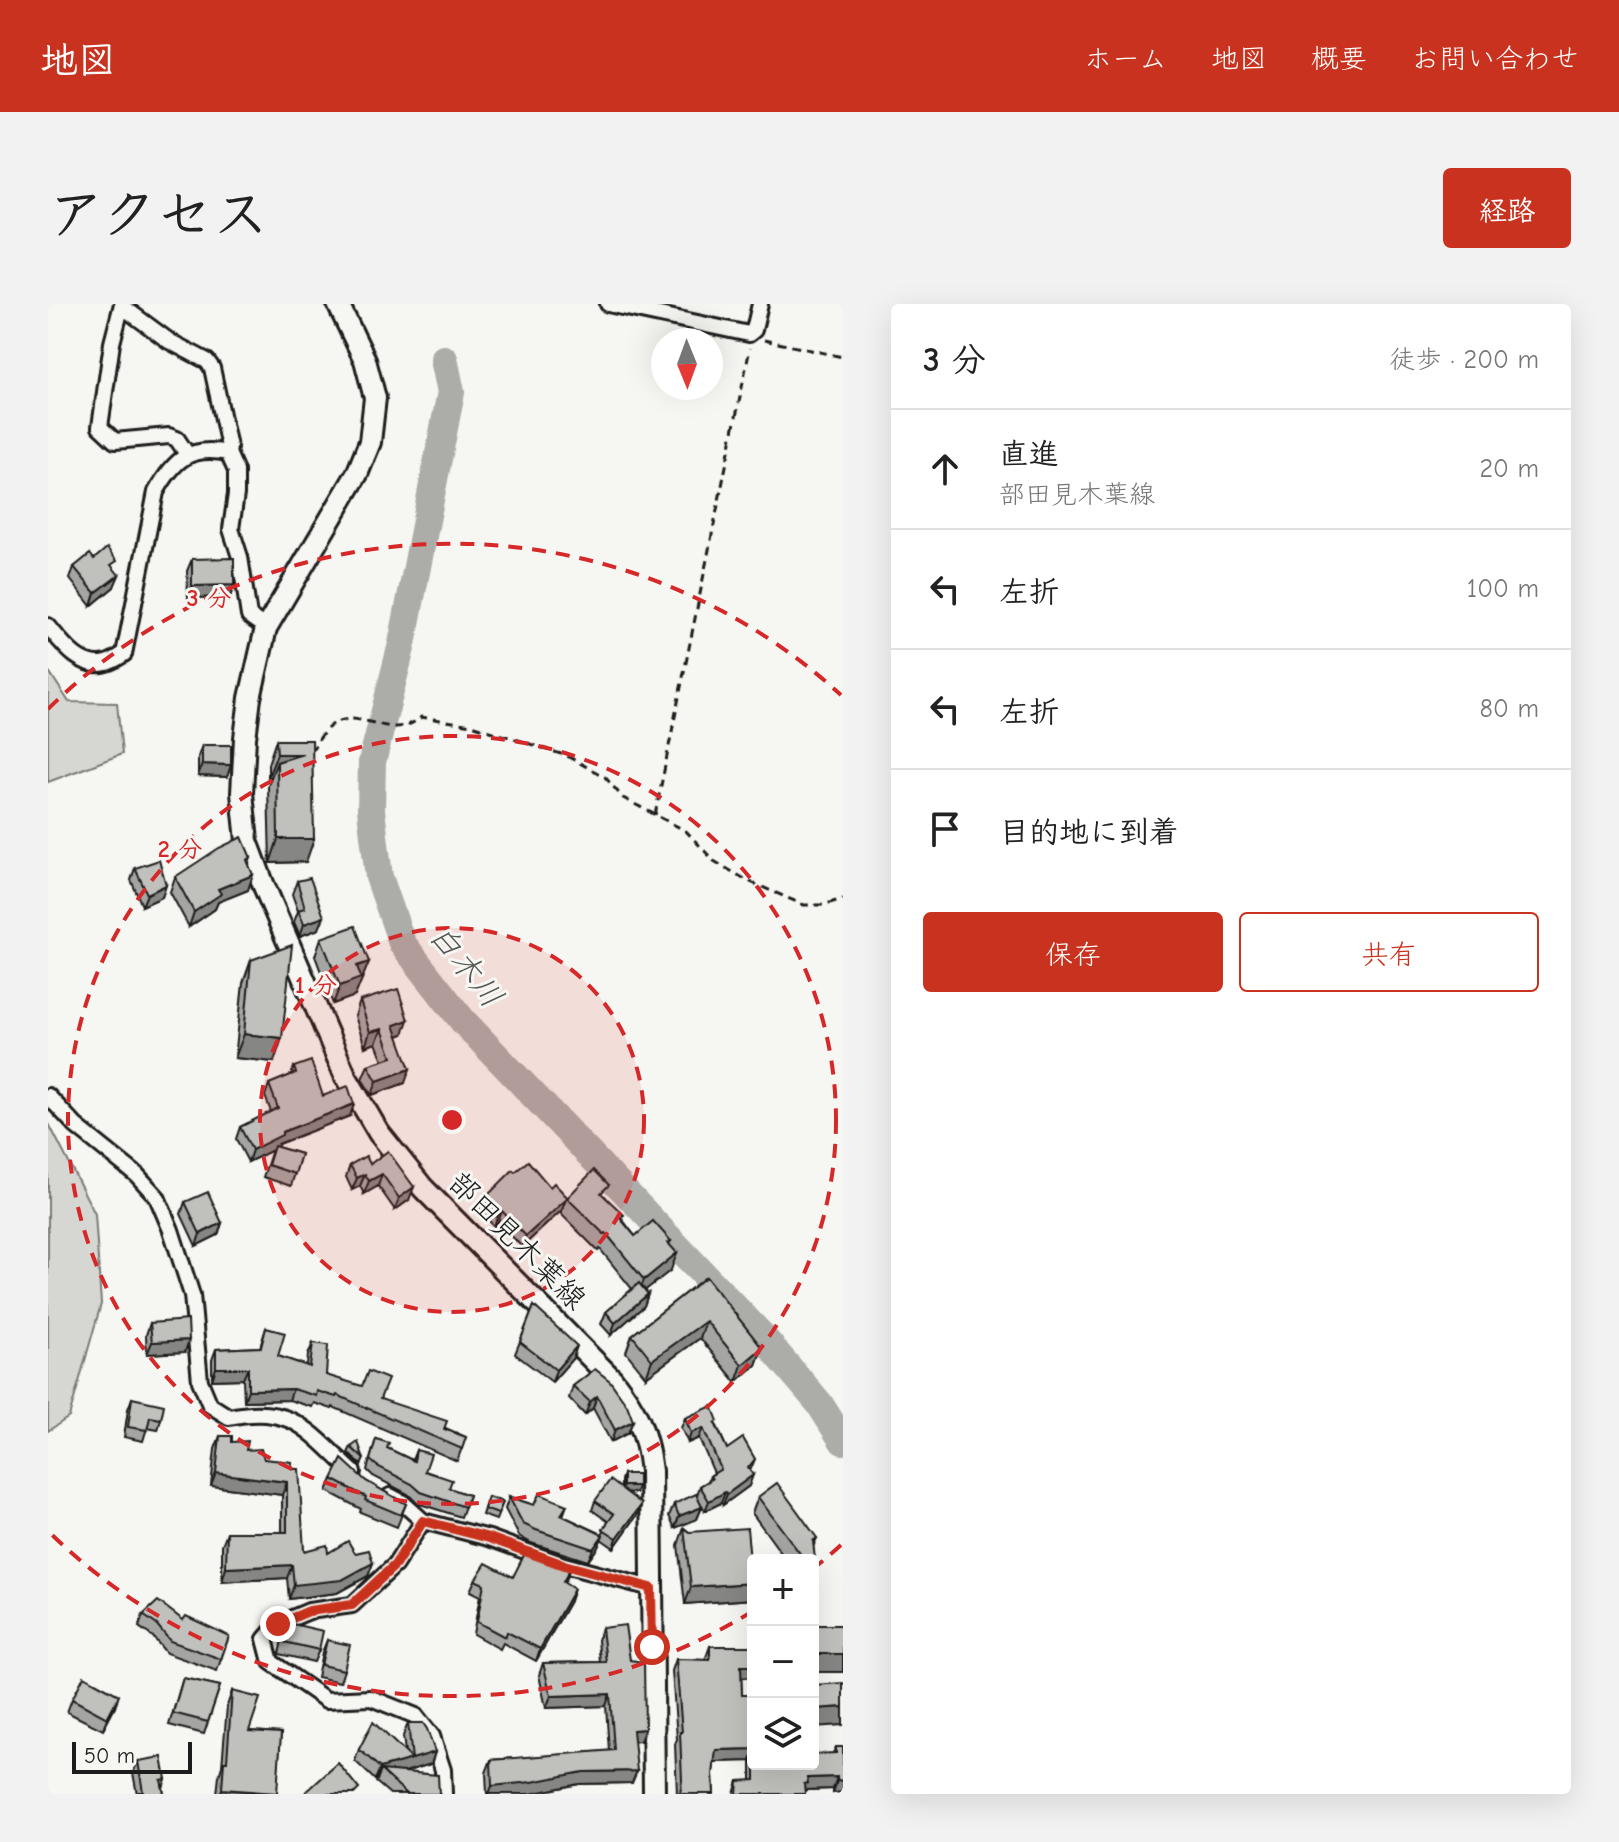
<!DOCTYPE html>
<html lang="ja">
<head>
<meta charset="utf-8">
<style>
	body { margin:0; font-family:"Comic Neue","Klee One",sans-serif; background:#f2f2f2; color:#222 }
	.controls { position:absolute; right:24px; bottom:24px; display:grid; overflow:hidden; border-radius:8px; box-shadow:0 8px 32px #0002 }
	.controls button { width:72px; height:72px; display:grid; place-items:center; padding:0; border:0; border-bottom:2px solid #e0e0e0; background:#fff; color:#222; font:40px sans-serif }
	.compass { position:absolute; left:603px; top:24px; width:72px; height:72px; border-radius:50%; background:#fff; box-shadow:0 8px 32px #0002; rotate:179deg }
	.scale { position:absolute; left:24px; bottom:20px; width:120px; box-sizing:border-box; padding-left:8px; border:4px solid #1c1c1c; border-top:0; font-size:22px; line-height:28px; white-space:nowrap; color:#1c1c1c; -webkit-text-stroke:6px #f6f6f2; paint-order:stroke }
	.stop { position:absolute; width:24px; height:24px; margin:-18px; border:6px solid #c8321e; border-radius:50%; background:#fff }
	.stop.end { background:#c8321e; border-color:#fff; box-shadow:0 2px 8px #0008 }
	.list { margin:0; padding:0; list-style:none }
	h2 { display:flex; justify-content:space-between; align-items:center; height:104px; margin:0; padding:0 32px; font-size:34px }
	h2 small { font-size:26px; font-weight:400; color:#767676 }
	.list li { display:grid; grid-template-columns:52px 1fr auto; gap:24px; align-items:center; box-sizing:border-box; height:120px; padding:0 32px; border-top:2px solid #e0e0e0 }
	.list b { display:block; font-size:30px; white-space:nowrap }
	.list p { margin:0; font-size:26px; white-space:nowrap; color:#767676 }
	.list em { font-size:26px; font-style:normal; color:#767676 }
	.actions { display:flex; gap:16px; padding:24px 32px }
	.actions a { flex:1; padding:18px 0; border:2px solid #c8321e; border-radius:8px; text-align:center; font-size:28px; color:#c8321e }
	.actions .main { background:#c8321e; color:#fff }
	.icon { flex:none; width:44px; height:44px; fill:none; stroke:currentColor; stroke-width:2; stroke-linecap:round; stroke-linejoin:round }
	.map { position:relative; flex:none; width:795px; height:1490px; overflow:hidden; border-radius:8px }
	header { display:flex; align-items:center; gap:48px; box-sizing:border-box; height:112px; padding:0 40px; background:#c8321e; color:#fff }
	header strong { font-size:38px }
	nav { display:flex; gap:44px; margin-inline-start:auto; font-size:28px }
	.intro { display:flex; align-items:center; justify-content:space-between; box-sizing:border-box; height:192px; padding:0 48px }
	h1 { margin:0; font-size:56px }
	.button { padding:20px 36px; border-radius:8px; background:#c8321e; color:#fff; font-size:28px; font-weight:700 }
	main { display:flex; gap:48px; padding:0 48px }
	aside { flex:1; background:#fff; border-radius:8px; box-shadow:0 8px 32px #0002 }
	.map>svg:first-child { display:block }
</style>
</head>
<body>
<header>
<strong>地図</strong>
<nav><a>ホーム</a><a>地図</a><a>概要</a><a>お問い合わせ</a></nav>
</header>
<div class="intro"><h1>アクセス</h1><a class="button">経路</a></div>
<main>
<div class="map">
<svg width="795" height="1490" viewBox="0 0 795 1490">
	<rect width="100%" height="100%" fill="#f6f6f2"/>
	<filter id="ink" filterUnits="userSpaceOnUse"><feTurbulence type="fractalNoise" baseFrequency=".0125" numOctaves="2"/><feDisplacementMap in="SourceGraphic" scale="16" xChannelSelector="R" yChannelSelector="G"/><feConvolveMatrix kernelMatrix="1 2 1 2 8 2 1 2 1" color-interpolation-filters="sRGB"/></filter>
	<g filter="url(#ink)">
		<g fill="#d6d6d2" stroke="#797977" stroke-width="2">
			<path d="M0,366L21,398L69,399L74,450L0,478Z"/>
			<path d="M0,818L47,910L53,1000L21,1113L0,1127Z"/>
		</g>
		<g fill="none" stroke-linecap="round" stroke-linejoin="round">
			<path stroke="#acaca9" stroke-width="28" d="M396,55L403,88L354,340L324,458L323,506L331,573L354,639L415,717L714,1032L771,1099L795,1137"/>
			<g stroke="#1c1c1c" stroke-width="20">
				<g id="minor">
					<path d="M74,0L64,39L52,123L67,137L121,132L129,135L139,150"/>
					<path d="M560,0L701,30L706,26L712,0"/>
					<path d="M75,3L121,37L159,57L164,64L181,143L180,149"/>
					<path d="M0,322C14,339 33,366 58,359C64,358 71,353 76,350L108,188C126,156 141,141 180,149L188,167V190L183,225L192,253L201,312L218,324"/>
					<path d="M0,792L28,822L89,871L109,893L123,926L144,991L152,1077L162,1101L181,1113C245,1099 262,1129 305,1168"/>
					<path d="M342,1192L355,1199L375,1217L441,1234L516,1261L603,1284"/>
					<path d="M375,1217L347,1261L304,1301L261,1307L230,1320L217,1335L223,1358L278,1396L323,1394L368,1412L384,1432L395,1466L396,1490"/>
				</g>
			</g>
			<g stroke="#1c1c1c" stroke-width="26">
				<path id="secondary" d="M290,0L317,56L327,94L322,138L309,170L218,324L202,394L197,434L194,489L199,537L216,582L298,773L331,829L375,884L564,1075C589,1107 598,1126 603,1167L606,1490"/>
			</g>
			<g stroke="#1c1c1c" stroke-width="3" stroke-dasharray="8 6" stroke-linecap="butt">
				<path d="M716,36L795,53"/>
				<path d="M263,448C270,438 276,424 287,419C316,404 343,439 373,413L424,421L519,452L557,473L575,494L638,527L666,557L700,577L756,601H775L795,595"/>
				<path d="M607,511L702,44"/>
			</g>
			<use href="#minor" stroke="#f6f6f2" stroke-width="14"/>
			<use href="#secondary" stroke="#f6f6f2" stroke-width="20"/>
		</g>
		<g fill="#a5a5a3" stroke="#1c1c1c" stroke-width="2">
			<path d="M46,255L66,265V283L43,302L22,275L26,263Z"/>
			<path d="M144,255L186,281L182,293L140,294L139,267Z"/>
			<path d="M228,436L258,558L222,559L220,482L223,473H220V460Z"/>
			<path d="M154,441L183,461L179,473L150,472V453Z"/>
			<path d="M203,554L201,560L200,586L170,598L167,605L141,623L122,588L127,573Z"/>
			<path d="M87,564L118,581L114,593L94,602L83,576Z"/>
			<path d="M249,577L271,625L252,632L246,618L250,607L244,590Z"/>
			<path d="M273,634L314,675L313,676L307,692L285,700L267,652Z"/>
			<path d="M203,656L226,758L187,754L195,679Z"/>
			<path d="M312,697L355,730L350,732L357,779L324,791L314,775L320,761L335,756L328,739L317,743L307,712Z"/>
			<path d="M246,763L275,792L302,812L230,840L229,843L253,850L243,882L215,873L224,846L200,858L188,835L192,823L223,808L217,792L221,780L243,771Z"/>
			<path d="M322,860L361,896L347,906L330,882L316,890L312,882L304,886L298,873L302,861Z"/>
			<path d="M467,868L502,883L519,893L557,892L587,932L623,937L621,940L623,966L597,986L600,990L596,1002L563,1031L553,1020L558,1008L584,985L552,945L550,947L513,910L514,906L474,943L450,918L446,922L431,907L435,896Z"/>
			<path d="M137,898L174,919L170,931L148,942L133,910Z"/>
			<path d="M658,973L714,1044L708,1061L688,1078L652,1034L598,1073L578,1048L584,1031Z"/>
			<path d="M486,1002L525,1054L504,1078L467,1050Z"/>
			<path d="M102,1019L137,1048L99,1050L98,1031Z"/>
			<path d="M218,1024L230,1052L259,1062L260,1051L265,1039L278,1071L418,1133L409,1157L285,1103L284,1105L266,1099L264,1103L241,1096L196,1097L195,1075L164,1076V1056L168,1045L212,1043Z"/>
			<path d="M547,1065L580,1129L563,1138L545,1104L537,1111L521,1094L525,1082Z"/>
			<path d="M84,1094L113,1115L110,1126L99,1124L95,1137L76,1133L80,1105Z"/>
			<path d="M637,1114L669,1122L679,1145L707,1155L702,1167L701,1182L675,1201L673,1199L657,1207L651,1196L654,1203L649,1215L627,1224L621,1212L626,1200L649,1191L652,1182L660,1177L662,1172L666,1169L651,1134L640,1139L633,1124Z"/>
			<path d="M172,1132L216,1155L244,1165L256,1247L307,1249L325,1259L320,1272L289,1289L241,1295L239,1274L174,1278V1241L179,1228H234V1191L163,1182L167,1145Z"/>
			<path d="M328,1135L339,1144L364,1156L368,1146L377,1167L401,1184L421,1191L413,1213L369,1199L360,1190L325,1172L319,1166Z"/>
			<path d="M303,1143L316,1155L313,1161L300,1149Z"/>
			<path d="M575,1170L588,1189L578,1188L590,1210L566,1244L553,1235L550,1243L540,1257L483,1239L471,1232L457,1205L461,1193L486,1201H519L515,1212L554,1230L561,1218L544,1206L547,1197L573,1184V1176Z"/>
			<path d="M284,1175L318,1177L358,1200L349,1223L312,1208L313,1205L279,1187Z"/>
			<path d="M440,1193L455,1198L448,1216L434,1211Z"/>
			<path d="M710,1193L769,1234L765,1243L769,1274L765,1285V1256L736,1253L704,1209Z"/>
			<path d="M636,1224L641,1228L702,1257H705V1295L637,1300L630,1241Z"/>
			<path d="M520,1272L516,1279L522,1297L488,1357L455,1339L452,1345L425,1330L432,1292L422,1287L427,1276Z"/>
			<path d="M95,1311L135,1316L181,1332L169,1367L118,1349L105,1333L91,1323Z"/>
			<path d="M240,1319L271,1346L266,1358L231,1350L235,1331Z"/>
			<path d="M554,1324L592,1437H586L584,1479L531,1480L482,1490H439L438,1469L443,1456L561,1447L558,1402L498,1404L491,1371L495,1359L552,1358L550,1336Z"/>
			<path d="M279,1336L296,1366L292,1378L269,1373L274,1348Z"/>
			<path d="M662,1342L705,1373L693,1374L694,1391H705V1460H765L785,1449L788,1443H795V1488L785,1489V1485L757,1486V1490H686L690,1477H703V1457L666,1458L665,1470L666,1490H629L627,1440L629,1435L624,1367L628,1355L657,1356Z"/>
			<path d="M135,1374L172,1382L156,1430L121,1421Z"/>
			<path d="M184,1387L201,1427L233,1429L228,1490H169L171,1472L174,1462L179,1402Z"/>
			<path d="M24,1395L67,1403L55,1426L19,1408Z"/>
			<path d="M360,1419L387,1448L383,1460L356,1468L391,1490H342L328,1478L329,1476H327L307,1457L311,1445L357,1448L355,1432Z"/>
			<path d="M90,1457L118,1475L115,1484L116,1490H89L85,1469Z"/>
		</g>
		<g fill="#868684" stroke="#1c1c1c" stroke-width="2">
			<path d="M71,271L66,283L43,302L47,289Z"/>
			<path d="M186,281L182,293L140,294L144,282Z"/>
			<path d="M229,450H255L229,458L223,473H220Z"/>
			<path d="M154,460L183,461L179,473L150,472Z"/>
			<path d="M230,535H266L258,558L222,559Z"/>
			<path d="M205,571L200,586L170,598L167,605L141,623L146,608L170,585Z"/>
			<path d="M118,581L114,593L94,602L99,590Z"/>
			<path d="M276,613L271,625L252,632L256,620Z"/>
			<path d="M321,658L307,692L285,700L292,682L309,662Z"/>
			<path d="M360,716L355,730L341,735L346,721Z"/>
			<path d="M334,725L328,739L317,743L322,728Z"/>
			<path d="M196,730L234,734L226,758L187,754Z"/>
			<path d="M362,765L357,779L324,791L329,777Z"/>
			<path d="M306,800L302,812L230,840L229,844L200,858L204,846L234,828Z"/>
			<path d="M317,870L312,882L304,886L309,874Z"/>
			<path d="M334,870L330,882L316,890L321,877Z"/>
			<path d="M366,883L361,896L347,906L351,894Z"/>
			<path d="M518,895L514,906L474,943L478,932Z"/>
			<path d="M454,907L450,918L446,922L450,911Z"/>
			<path d="M174,919L170,931L148,942L152,930Z"/>
			<path d="M629,949L623,966L590,992L596,976Z"/>
			<path d="M600,990L596,1002L563,1031L567,1019Z"/>
			<path d="M658,1017L652,1034L598,1073L604,1056Z"/>
			<path d="M141,1036L137,1048L99,1050L104,1038Z"/>
			<path d="M529,1042L525,1054L504,1078L508,1066Z"/>
			<path d="M714,1044L708,1061L688,1078L694,1061Z"/>
			<path d="M168,1064H200L195,1075L164,1076Z"/>
			<path d="M245,1085L241,1096L196,1097L200,1086Z"/>
			<path d="M549,1092L545,1104L537,1111L542,1098Z"/>
			<path d="M585,1117L580,1129L563,1138L567,1126Z"/>
			<path d="M655,1124L651,1134L640,1139L643,1129Z"/>
			<path d="M168,1169L239,1178L234,1191L163,1182Z"/>
			<path d="M705,1171L701,1182L675,1201L679,1190Z"/>
			<path d="M575,1182H590L588,1189L573,1188Z"/>
			<path d="M677,1188L673,1199L657,1207L661,1197Z"/>
			<path d="M594,1200L590,1210L566,1244L569,1234Z"/>
			<path d="M654,1203L649,1215L627,1224L631,1212Z"/>
			<path d="M555,1231L550,1243L540,1257L545,1245Z"/>
			<path d="M325,1259L320,1272L289,1289L241,1295L246,1281Z"/>
			<path d="M244,1261L239,1274L174,1278L178,1264Z"/>
			<path d="M705,1279V1295L637,1300L643,1283Z"/>
			<path d="M526,1285L522,1297L488,1357L492,1345Z"/>
			<rect x="765" y="1350" width="30" height="18"/>
			<path d="M693,1362H705V1373L689,1374Z"/>
			<path d="M562,1390L558,1402L498,1404L503,1392Z"/>
			<path d="M71,1391L67,1403L55,1426L59,1414Z"/>
			<path d="M795,1403V1421L765,1423V1409L766,1405Z"/>
			<path d="M597,1425L592,1437L581,1438L585,1426Z"/>
			<path d="M705,1445V1451L703,1457L664,1458L668,1446Z"/>
			<path d="M387,1448L383,1460L340,1473L333,1466L329,1476H327L332,1464Z"/>
			<path d="M589,1467L584,1479L531,1480L482,1490H441L444,1482L535,1468Z"/>
			<path d="M789,1473L785,1485L757,1486L756,1490V1480L759,1474Z"/>
			<path d="M795,1476V1488L785,1489L789,1477Z"/>
			<path d="M174,1485L229,1489L172,1490Z"/>
		</g>
		<g fill="#c0c0bd" stroke="#1c1c1c" stroke-width="2">
			<path d="M59,244L69,257L63,261L71,271L47,289L26,263L42,250L46,255Z"/>
			<path d="M186,254V281L144,282V255Z"/>
			<path d="M228,436H264L266,535H230L229,458L255,450H229Z"/>
			<path d="M154,441H183V461L154,460Z"/>
			<path d="M194,533L203,554L199,556L205,571L170,585L173,590L146,608L127,573L171,544Z"/>
			<path d="M111,556L118,581L99,590L87,564Z"/>
			<path d="M262,574L276,613L256,620L250,606L257,604L249,577Z"/>
			<path d="M307,622L321,658L309,662L313,674L292,682L273,634Z"/>
			<path d="M244,641L234,734L196,730L203,656Z"/>
			<path d="M350,685L360,716L346,721L362,765L329,777L320,761L344,753L334,725L322,728L312,697Z"/>
			<path d="M263,757L275,792L300,782L306,800L234,828V831L204,846L192,823L230,804L221,780L248,769L246,763Z"/>
			<path d="M226,842L253,850L247,870L220,861Z"/>
			<path d="M340,847L366,883L351,894L334,870L321,877L317,870L309,874L302,861L318,852L322,860Z"/>
			<path d="M480,857L502,883L506,879L520,894L478,932L454,907L450,911L435,896L465,866L467,868Z"/>
			<path d="M546,866L561,881L553,889L576,911L572,914L587,932L605,917L623,937L620,939L629,949L596,976L558,929L556,930L519,894Z"/>
			<path d="M160,888L174,919L152,930L137,898Z"/>
			<path d="M658,973L714,1044L694,1061L658,1017L604,1056L584,1031Z"/>
			<path d="M591,979L600,990L567,1019L558,1008Z"/>
			<path d="M486,1002L529,1042L508,1066L472,1038Z"/>
			<path d="M140,1016L141,1036L104,1038L102,1019Z"/>
			<path d="M218,1024L237,1029L230,1052L262,1063L265,1039L280,1041L278,1071L314,1082L320,1067L340,1075L332,1095L399,1117L396,1125L418,1133L414,1145L289,1091L288,1093L269,1087L268,1092L245,1085L200,1086V1064H168V1045L213,1043Z"/>
			<path d="M547,1065L562,1077L579,1101L585,1117L567,1126L549,1092L542,1098L525,1082Z"/>
			<path d="M84,1094L116,1101L113,1115L102,1113L99,1126L80,1123Z"/>
			<path d="M664,1102L670,1117L667,1119L679,1145L695,1134L707,1155L700,1164L705,1171L679,1190L677,1188L661,1197L652,1182L664,1175L662,1172L673,1165L655,1124L643,1129L637,1114Z"/>
			<path d="M172,1132H184V1138L200,1137L198,1146L213,1145L216,1155L244,1158V1165H251L256,1247L279,1241L280,1249L300,1237L307,1249L321,1246L325,1259L294,1276L246,1281L244,1261L178,1264L179,1228H239V1178L168,1169Z"/>
			<path d="M328,1135L341,1139L339,1144L366,1157L368,1146L383,1150L377,1167L404,1176L401,1184L421,1191L417,1203L373,1188L364,1180L329,1162L322,1156Z"/>
			<path d="M310,1138L316,1155L303,1143Z"/>
			<path d="M294,1155L318,1177L358,1200L353,1211L317,1196L318,1193L284,1175Z"/>
			<rect x="575" y="1170" width="15" height="12"/>
			<path d="M562,1176L594,1200L569,1234L555,1225L566,1210L547,1197Z"/>
			<path d="M729,1179L769,1234L765,1237L769,1274H765V1256H712L753,1251L710,1193Z"/>
			<path d="M491,1190L519,1201L513,1211L555,1231L545,1245L488,1226L475,1220L461,1193L486,1201Z"/>
			<path d="M648,1190L654,1203L631,1212L626,1200Z"/>
			<path d="M440,1193L455,1198L450,1210L436,1205Z"/>
			<path d="M636,1224L641,1228L699,1224L702,1257H705V1279L643,1283Z"/>
			<path d="M479,1245L524,1261L515,1278L526,1285L492,1345L459,1328L457,1333L429,1318L436,1280L427,1276L438,1259L465,1273Z"/>
			<path d="M110,1297L135,1316L138,1312L181,1332L173,1355L122,1337L109,1321L95,1311Z"/>
			<path d="M240,1319L275,1327L271,1346L236,1338Z"/>
			<path d="M577,1321L582,1356L596,1358L597,1425L585,1426L589,1467L535,1468L484,1478L444,1482L443,1456L566,1446L562,1390L503,1392L495,1359L558,1358L554,1324Z"/>
			<rect x="765" y="1321" width="30" height="29"/>
			<path d="M279,1336L302,1341L296,1366L273,1361Z"/>
			<path d="M662,1342H705V1362H693L694,1391H705V1445L668,1446L665,1470L666,1490H632L634,1476L632,1428H634L628,1355L662,1356Z"/>
			<path d="M36,1372L71,1391L59,1414L24,1395Z"/>
			<path d="M135,1374L172,1382L160,1418L125,1409Z"/>
			<path d="M795,1379V1403L766,1405L765,1381Z"/>
			<path d="M184,1387L212,1394L201,1427L233,1429L229,1489L174,1485L176,1457H179Z"/>
			<path d="M325,1418L364,1455L332,1464L311,1445Z"/>
			<path d="M360,1419H375L379,1425L387,1448L364,1455Z"/>
			<path d="M788,1443H795V1476L789,1477V1473L759,1474L760,1479L756,1480L757,1490H689L690,1477L707,1476V1460H765V1450L788,1449Z"/>
			<path d="M114,1453L118,1475L113,1476L116,1490H92L91,1488H95L90,1457Z"/>
			<path d="M290,1459L311,1485L306,1490H256Z"/>
			<path d="M333,1466L390,1471L391,1490H359Z"/>
		</g>
	</g>
	<g fill="none" stroke-linecap="round" stroke-linejoin="round" filter="url(#ink)">
		<path stroke="#c8321e" stroke-width="10" d="M230,1320L261,1307L304,1301L347,1261L375,1217L441,1234L516,1261L603,1284L604,1343"/>
	</g>
	<circle cx="404" cy="816" r="192" fill="#d62828" fill-opacity=".12"/>
	<g fill="none" stroke="#d62828" stroke-width="4" stroke-dasharray="14 10">
		<circle cx="404" cy="816" r="192"/>
		<circle cx="404" cy="816" r="384"/>
		<path d="M793 1241A576 576 0 0 1 766 1264M705 1307A576 576 0 0 1 0 1227M0 405A576 576 0 0 1 793 391"/>
	</g>
	<g text-anchor="middle" dominant-baseline="central" stroke-width="6" stroke-linejoin="round" paint-order="stroke">
		<g font-size="30" fill="#1c1c1c" stroke="#f6f6f2">
			<text transform="translate(469 937) rotate(45)">部田見木葉線</text>
		</g>
		<g font-size="32" font-style="italic" fill="#565654" stroke="#f6f6f2">
			<text transform="translate(418 662) rotate(51)">白木川</text>
		</g>
	</g>
	<circle cx="404" cy="816" r="12" fill="#d62828" stroke="#f6f6f2" stroke-width="4"/>
	<g font-size="24" text-anchor="middle" font-weight="bold" fill="#d62828" stroke="#f6f6f2" stroke-width="6" stroke-linejoin="round" paint-order="stroke">
		<text x="161" y="302">3 分</text>
		<text x="132" y="553">2 分</text>
		<text x="268" y="689">1 分</text>
	</g>
</svg>
<div class="controls">
<button>+</button>
<button>−</button>
<button><svg class="icon" aria-label="layers" viewBox="0 0 24 24"><path d="M12 4l9 5-9 5-9-5zM3 14l9 5 9-5"/></svg></button>
</div>
<svg class="compass" viewBox="-18 -18 36 36"><path d="M0-13l5 13h-10z" fill="#e53935"/><path d="M0 13l5-13h-10z" fill="#767676"/></svg>
<div class="scale">50 m</div>
<div class="stop" style="left:604px;top:1343px"></div>
<div class="stop end" style="left:230px;top:1320px"></div>
</div>
<aside>
<h2>3 分<small>徒歩 · 200 m</small></h2>
<ul class="list">
<li><svg class="icon" aria-label="ahead" viewBox="0 0 24 24"><path d="M12 20V5M6 11l6-6 6 6"/></svg><div><b>直進</b><p>部田見木葉線</p></div><em>20 m</em></li>
<li><svg class="icon" aria-label="left" viewBox="0 0 24 24"><path d="M17 20v-9H6M10 6l-5 5 5 5"/></svg><div><b>左折</b></div><em>100 m</em></li>
<li><svg class="icon" aria-label="left" viewBox="0 0 24 24"><path d="M17 20v-9H6M10 6l-5 5 5 5"/></svg><div><b>左折</b></div><em>80 m</em></li>
<li><svg class="icon" aria-label="arrive" viewBox="0 0 24 24"><path d="M6 21V4h12l-3 4 3 4H6"/></svg><div><b>目的地に到着</b></div></li>
</ul>
<div class="actions"><a class="main">保存</a><a>共有</a></div>
</aside>
</main>
</body>
</html>
